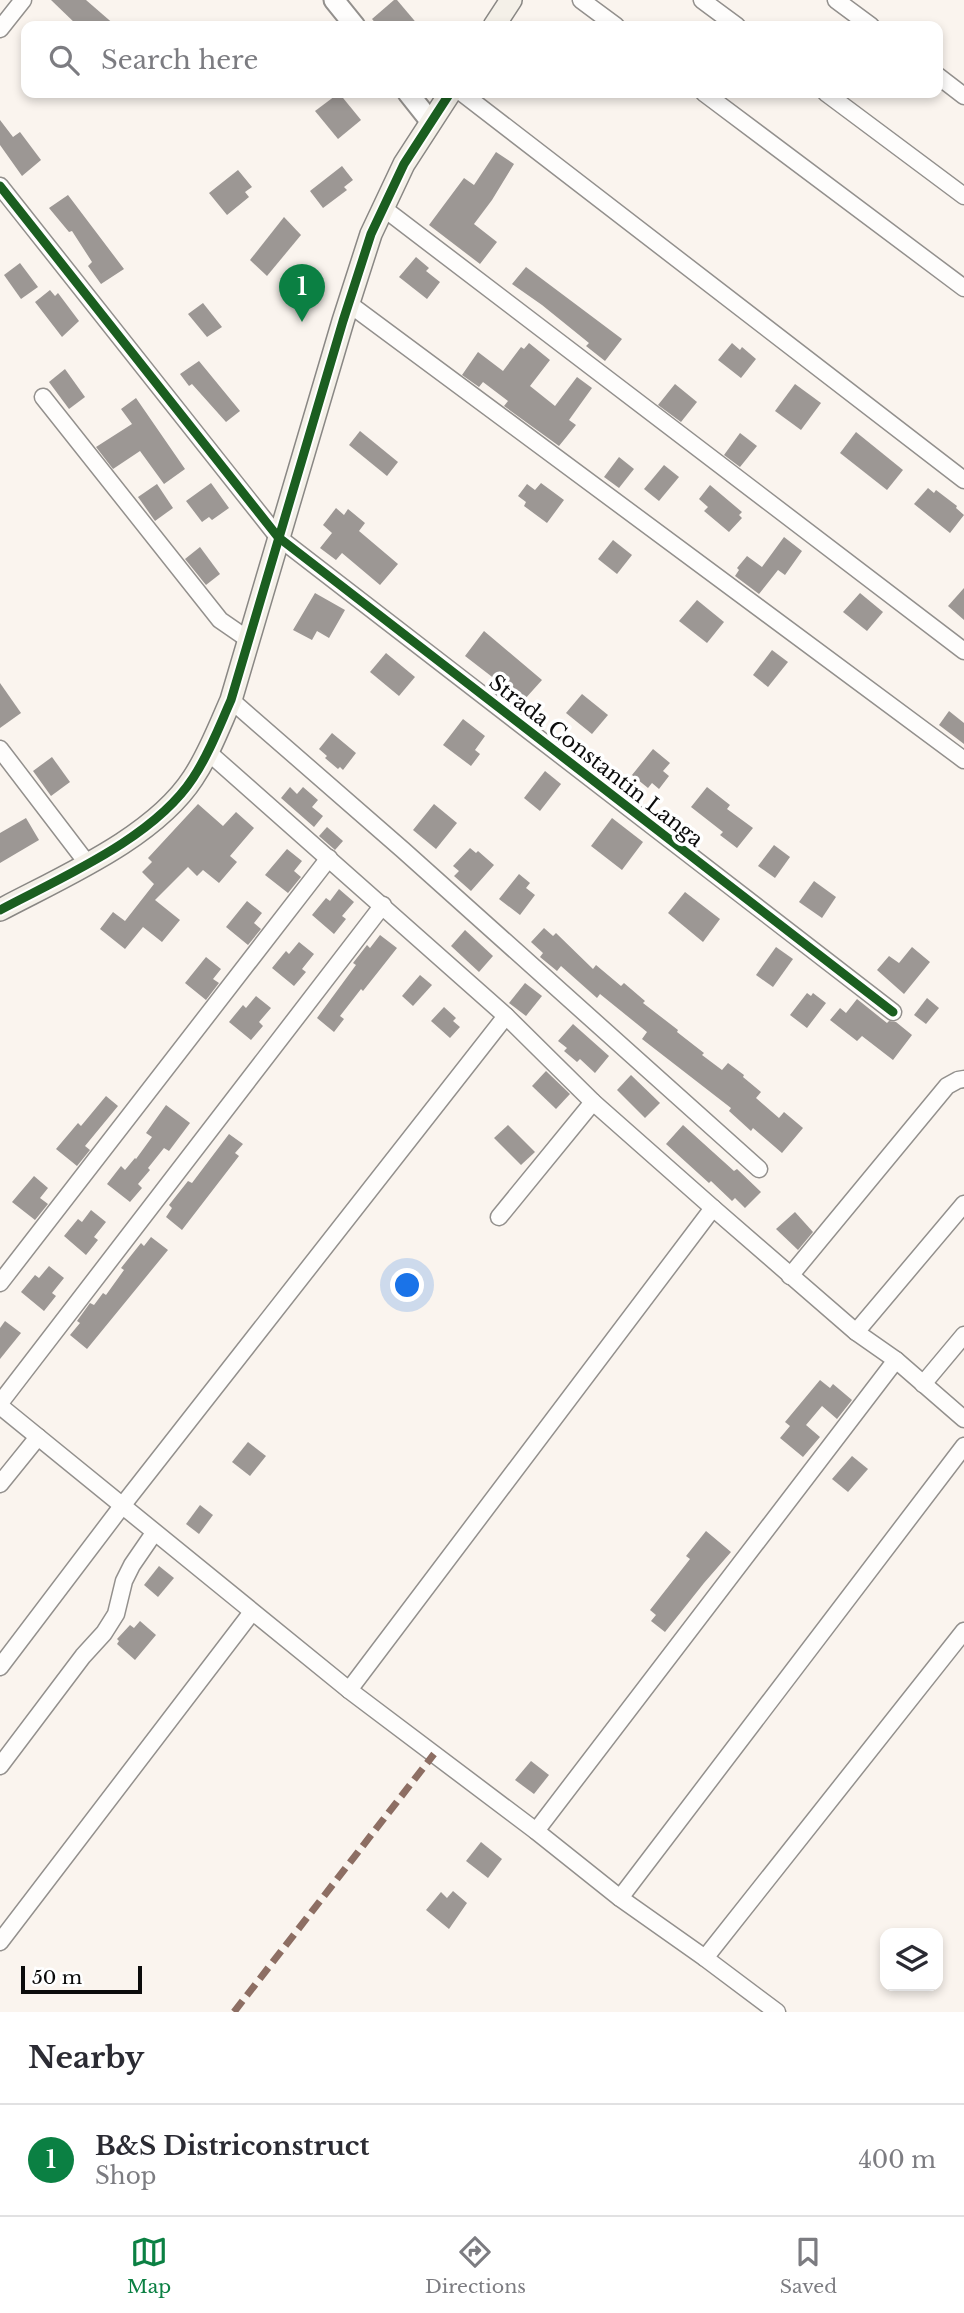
<!DOCTYPE html>
<html lang="en">
<head>
<meta charset="utf-8">
<style>
	body { margin:0; font-family:"Libre Baskerville",serif; background:#f2f2f3; color:#2b2b33 }
	.controls { position:absolute; right:21px; bottom:21px; display:grid; overflow:hidden; border-radius:14px; box-shadow:0 4px 10px #0003 }
	.controls button { width:63px; height:63px; display:grid; place-items:center; padding:0; border:0; border-bottom:2px solid #e1e1e2; background:#fff; color:#2b2b33; font:35px sans-serif }
	.scale { position:absolute; left:21px; bottom:18px; width:121px; box-sizing:border-box; padding-left:7px; border:4px solid #0b0b0b; border-top:0; font-size:19px; line-height:24px; white-space:nowrap; color:#0b0b0b; -webkit-text-stroke:5px #fff; paint-order:stroke }
	.you { position:absolute; left:408px; top:1286px; width:24px; height:24px; margin:-18px; border:5px solid #fff; border-radius:50%; background:#1a73e8; box-shadow:0 0 0 10px #1a73e833 }
	.badge { display:grid; place-items:center; width:46px; height:46px; border-radius:50%; background:#0b8043; color:#fff; font-size:23px; font-weight:700 }
	.pin { position:absolute; translate:-50% -58px; filter:drop-shadow(0 2px 4px #0008) }
	.pin::after { content:''; position:absolute; top:37px; width:24px; height:21px; background:inherit; clip-path:polygon(0 0,100% 0,50% 100%) }
	.list { margin:0; padding:0; list-style:none }
	h2 { display:flex; justify-content:space-between; align-items:center; height:91px; margin:0; padding:0 28px; font-size:30px }
	h2 small { font-size:23px; font-weight:400; color:#7c7c81 }
	.list li { display:grid; grid-template-columns:46px 1fr auto; gap:21px; align-items:center; box-sizing:border-box; height:112px; padding:0 28px; border-top:2px solid #e1e1e2 }
	.list b { display:block; font-size:26px; white-space:nowrap }
	.list p { margin:0; font-size:23px; white-space:nowrap; color:#7c7c81 }
	.list em { font-size:23px; font-style:normal; color:#7c7c81 }
	.icon { flex:none; width:38px; height:38px; fill:none; stroke:currentColor; stroke-width:2; stroke-linecap:round; stroke-linejoin:round }
	.map { position:relative; flex:none; width:964px; height:2012px; overflow:hidden }
	.search { position:absolute; background:#fff; box-shadow:0 4px 10px #0003; left:21px; right:21px; top:21px; height:77px; display:flex; align-items:center; gap:18px; box-sizing:border-box; padding:0 24px; border-radius:14px; color:#7c7c81; font-size:26px }
	.sheet { height:203px; background:#fff }
	nav { display:flex; justify-content:space-around; align-items:center; box-sizing:border-box; height:98px; border-top:2px solid #e1e1e2; background:#fff; font-size:19px; color:#7c7c81 }
	nav a { display:grid; justify-items:center; gap:4px }
	nav .on { color:#0b8043 }
	.map>svg:first-child { display:block }
</style>
</head>
<body>
<div class="map">
<svg width="964" height="2012" viewBox="0 0 964 2012">
	<rect width="100%" height="100%" fill="#faf4ee"/>
	<g fill="#9c9794">
		<path d="M51,0H86L116,26H78Z"/>
		<path d="M394,0H397L419,26H378L372,19Z"/>
		<path d="M339,93L361,120L338,139L315,111Z"/>
		<path d="M0,120L13,137L20,132L41,160L22,176L0,145Z"/>
		<path d="M496,152L514,164L492,200L474,224L497,242L480,264L429,225L464,178L474,185Z"/>
		<path d="M342,166L353,180L344,187L347,190L323,208L310,191Z"/>
		<path d="M238,170L252,187L245,192L249,197L227,215L209,193Z"/>
		<path d="M68,195L124,269L101,284L88,266L92,262L72,231L69,232L49,208Z"/>
		<path d="M284,217L301,235L267,276L250,260Z"/>
		<path d="M416,257L429,268L426,271L440,282L427,299L399,277Z"/>
		<path d="M20,263L38,287L21,299L4,275Z"/>
		<path d="M526,267L622,339L605,361L586,346L589,343L542,305L512,284Z"/>
		<path d="M50,290L55,296L58,293L79,321L62,337L35,302Z"/>
		<path d="M203,303L222,327L207,337L188,314Z"/>
		<path d="M529,343L550,360L530,386L555,406L577,377L592,388L569,420L576,425L559,446L504,406L508,401L483,382L479,387L462,375L478,352L503,371L521,347L524,349Z"/>
		<path d="M732,343L740,350L742,347L756,359L741,378L718,360Z"/>
		<path d="M199,361L240,411L226,422L192,384L189,386L180,374Z"/>
		<path d="M65,369L85,397L69,409L49,382Z"/>
		<path d="M675,384L697,402L681,422L658,405Z"/>
		<path d="M795,384L821,403L801,430L775,411Z"/>
		<path d="M136,398L185,469L164,484L140,451L113,469L96,447L132,424L121,409Z"/>
		<path d="M360,431L398,462L387,476L349,445Z"/>
		<path d="M856,432L903,470L887,490L840,453Z"/>
		<path d="M740,433L757,446L740,467L724,455Z"/>
		<path d="M619,457L634,469L619,488L604,477Z"/>
		<path d="M664,465L679,477L659,501L644,489Z"/>
		<path d="M211,483L229,508L212,520L209,517L202,522L186,501Z"/>
		<path d="M541,483L564,500L547,523L524,506L526,502L518,496L527,484L535,490Z"/>
		<path d="M157,484L173,508L155,521L138,497Z"/>
		<path d="M710,485L742,512L739,515L742,518L729,532L704,511L708,507L699,499Z"/>
		<path d="M928,488L934,493L936,490L957,506L956,508L964,515L950,533L914,504Z"/>
		<path d="M336,508L344,515L348,509L365,523L359,531L398,564L380,585L342,553L336,560L320,548L332,533L323,525Z"/>
		<path d="M784,537L802,551L785,575L778,570L759,594L735,576L739,570L737,568L747,556L762,567Z"/>
		<path d="M613,540L632,555L617,574L598,559Z"/>
		<path d="M200,547L220,574L206,585L185,559Z"/>
		<path d="M964,588V620L948,606Z"/>
		<path d="M315,593L345,610L329,638L317,631L312,640L293,630Z"/>
		<path d="M860,593L883,612L867,631L843,612Z"/>
		<path d="M697,600L724,622L707,643L679,621Z"/>
		<path d="M484,631L542,680L524,700L502,681L500,683L465,656Z"/>
		<path d="M772,650L788,662L768,687L753,675Z"/>
		<path d="M386,653L415,677L399,696L370,672Z"/>
		<path d="M0,683L21,713L0,728Z"/>
		<path d="M582,694L608,715L592,734L566,713Z"/>
		<path d="M949,711L964,723V744L939,725Z"/>
		<path d="M463,719L485,736L475,750L480,754L471,766L443,745Z"/>
		<path d="M332,733L356,753L343,770L340,767L338,769L325,758L327,756L319,749Z"/>
		<path d="M653,749L670,763L663,771L669,776L659,789L652,783L648,788L632,775Z"/>
		<path d="M52,757L70,782L51,796L33,771Z"/>
		<path d="M545,771L561,784L540,811L524,798Z"/>
		<path d="M290,787L297,794L303,787L318,800L312,807L323,816L314,827L281,798Z"/>
		<path d="M707,787L730,805L727,809L753,828L737,848L720,835L723,832L691,807Z"/>
		<path d="M198,804L223,826L236,812L254,828L230,856L237,862L219,883L203,870L197,876L188,867L155,900L180,920L162,942L143,927L125,949L100,929L113,912L125,921L154,884L142,872L152,862L148,858Z"/>
		<path d="M434,804L457,823L436,849L413,830Z"/>
		<path d="M26,818L39,840L0,863V833Z"/>
		<path d="M612,818L643,842L622,870L591,846Z"/>
		<path d="M327,827L343,841L335,850L319,836Z"/>
		<path d="M774,845L790,857L775,878L758,866Z"/>
		<path d="M470,848L476,853L478,851L494,865L471,891L454,876L459,871L453,866Z"/>
		<path d="M287,849L302,861L294,871L301,877L288,893L265,875Z"/>
		<path d="M519,874L530,883L526,888L535,895L520,915L499,899Z"/>
		<path d="M814,881L836,897L822,918L799,902Z"/>
		<path d="M339,889L354,902L342,916L346,919L334,934L312,915L326,898L330,901Z"/>
		<path d="M685,892L720,919L703,942L668,913Z"/>
		<path d="M247,901L262,913L254,923L261,929L248,945L226,927Z"/>
		<path d="M544,928L553,936L556,933L593,969L596,965L621,986L624,983L645,1001L643,1003L678,1030L677,1032L704,1053L702,1055L722,1070L728,1063L744,1075L743,1077L761,1092L756,1098L779,1118L784,1112L803,1128L782,1153L753,1128L751,1131L729,1111L731,1108L642,1039L647,1032L600,994L597,998L561,966L557,971L540,957L543,953L531,942Z"/>
		<path d="M465,930L493,956L479,972L451,946Z"/>
		<path d="M380,935L397,948L363,991L361,989L340,1016L344,1019L334,1032L317,1018L356,965L353,963L367,945L370,948Z"/>
		<path d="M299,942L314,954L302,969L306,972L294,986L272,968L286,951L289,954Z"/>
		<path d="M776,947L793,959L773,987L756,975Z"/>
		<path d="M912,947L930,962L904,994L877,970L889,956L899,963Z"/>
		<path d="M206,957L221,969L213,979L219,983L206,1000L185,983Z"/>
		<path d="M420,975L432,985L413,1006L402,996Z"/>
		<path d="M525,983L542,996L526,1016L509,1003Z"/>
		<path d="M807,993L811,996L813,993L826,1003L807,1028L790,1015Z"/>
		<path d="M256,996L271,1008L259,1022L263,1026L251,1040L229,1022L243,1005L246,1008Z"/>
		<path d="M927,998L939,1008L926,1024L914,1015Z"/>
		<path d="M857,999L887,1023L889,1021L896,1022L912,1035L893,1060L862,1036L857,1041L830,1020L840,1008L846,1013Z"/>
		<path d="M444,1007L456,1018L453,1021L460,1027L450,1038L431,1021Z"/>
		<path d="M573,1024L609,1056L595,1073L580,1059L577,1062L564,1051L567,1048L558,1041Z"/>
		<path d="M546,1071L570,1094L556,1109L532,1086Z"/>
		<path d="M631,1075L660,1103L645,1118L617,1090Z"/>
		<path d="M106,1096L118,1106L85,1146L90,1150L77,1166L56,1149L78,1123L81,1126Z"/>
		<path d="M166,1105L190,1123L169,1151L164,1148L148,1168L150,1170L138,1184L142,1188L130,1202L107,1184L121,1166L125,1170L135,1158L136,1159L152,1137L146,1133Z"/>
		<path d="M508,1125L535,1152L521,1165L494,1138Z"/>
		<path d="M683,1125L734,1171L737,1169L761,1192L745,1208L735,1198L732,1201L711,1181L709,1183L666,1144Z"/>
		<path d="M229,1134L243,1144L235,1153L239,1156L182,1230L166,1217L172,1208L169,1205L188,1181L192,1183Z"/>
		<path d="M34,1176L48,1188L40,1198L48,1204L35,1220L12,1202Z"/>
		<path d="M91,1210L106,1222L94,1237L98,1240L86,1255L64,1236L78,1219L82,1222Z"/>
		<path d="M795,1212L813,1232L798,1250L776,1229Z"/>
		<path d="M151,1237L168,1250L87,1349L70,1335L80,1323L77,1321L90,1303L94,1305L103,1293L106,1295L124,1270L121,1268L141,1243L144,1246Z"/>
		<path d="M49,1266L64,1278L52,1293L56,1296L44,1311L21,1292L35,1275L39,1278Z"/>
		<path d="M5,1321L21,1333L0,1359V1328Z"/>
		<path d="M820,1380L830,1388L833,1384L852,1400L837,1419L822,1406L806,1425L820,1437L803,1457L780,1438L790,1426L785,1422Z"/>
		<path d="M248,1442L266,1456L250,1476L232,1462Z"/>
		<path d="M852,1456L868,1469L848,1492L832,1479Z"/>
		<path d="M200,1505L213,1515L199,1534L186,1524Z"/>
		<path d="M706,1531L731,1552L704,1583L665,1632L651,1621L656,1615L650,1610L690,1559L686,1556Z"/>
		<path d="M159,1566L174,1578L158,1597L144,1585Z"/>
		<path d="M140,1621L156,1635L135,1660L117,1644L119,1641L117,1639L130,1625L134,1628Z"/>
		<path d="M531,1761L549,1775L534,1794L515,1780Z"/>
		<path d="M481,1842L502,1859L488,1878L466,1861Z"/>
		<path d="M453,1891L467,1903L449,1929L426,1910L441,1892L447,1898Z"/>
	</g>
	<g fill="none" stroke-linecap="round" stroke-linejoin="round">
		<g stroke="#93908d" stroke-width="19">
			<g id="minor">
				<path d="M581,0L616,26"/>
				<path d="M702,0L737,26"/>
				<path d="M836,0L871,26"/>
				<path d="M0,29L23,0"/>
				<path d="M938,76L964,96"/>
				<path d="M462,93L964,480"/>
				<path d="M704,93L964,288"/>
				<path d="M826,93L964,196"/>
				<path d="M0,186L278,537L893,1012"/>
				<path d="M382,207L964,651"/>
				<path d="M348,303L964,760"/>
				<path d="M43,397L220,620L249,640"/>
				<path d="M231,700L403,850L759,1169"/>
				<path d="M0,749L87,863"/>
				<path d="M208,752L506,1016L593,1102L713,1208L856,1332L896,1360L964,1419"/>
				<path d="M499,1217L593,1102"/>
				<path d="M790,1276L947,1086L958,1080L964,1079"/>
				<path d="M0,1283L329,858"/>
				<path d="M856,1332L964,1204"/>
				<path d="M923,1384L964,1335"/>
				<path d="M0,1403L383,905"/>
				<path d="M0,1406L349,1690L536,1831L620,1898L705,1958L777,2012"/>
				<path d="M0,1484L38,1437"/>
				<path d="M0,1667L122,1506L506,1016"/>
				<path d="M349,1690L713,1208"/>
				<path d="M0,1766L83,1656L104,1633L116,1614L124,1581L132,1565L154,1533"/>
				<path d="M536,1831L896,1360"/>
				<path d="M620,1898L964,1446"/>
				<path d="M0,1942L252,1612"/>
				<path d="M705,1958L964,1631"/>
			</g>
		</g>
		<g stroke="#93908d" stroke-width="23">
			<g id="tertiary">
				<path d="M334,0L355,26"/>
				<path d="M408,93L431,122"/>
			</g>
		</g>
		<g stroke="#898784" stroke-width="24">
			<g id="secondary">
				<path d="M494,26L511,0"/>
				<path d="M0,910C62,877 154,838 193,778C209,754 219,727 231,700L343,321L371,234L404,164L450,93"/>
			</g>
		</g>
		<use href="#minor" stroke="#fefdfc" stroke-width="16"/>
		<use href="#tertiary" stroke="#fefdfc" stroke-width="19"/>
		<use href="#secondary" stroke="#f4f0e8" stroke-width="21"/>
		<path stroke="#8d6e63" stroke-width="7" stroke-dasharray="14 7" stroke-linecap="butt" d="M234,2012L434,1754"/>
		<g stroke="#fff" stroke-width="13">
			<g id="cycleway">
				<path d="M0,186L278,537L893,1012"/>
				<path d="M0,910C62,877 154,838 193,778C209,754 219,727 231,700L343,321L371,234L404,164L450,93"/>
			</g>
		</g>
		<use href="#cycleway" stroke="#1b5e20" stroke-width="9"/>
	</g>
	<g text-anchor="middle" dominant-baseline="central" stroke-width="7" stroke-linejoin="round" paint-order="stroke">
		<g font-size="21" fill="#0b0b0b" stroke="#fff">
			<text transform="translate(596 761) rotate(38)">Strada Constantin Langa</text>
		</g>
	</g>
</svg>
<div class="controls">
<button><svg class="icon" aria-label="layers" viewBox="0 0 24 24"><path d="M12 4l9 5-9 5-9-5zM3 14l9 5 9-5"/></svg></button>
</div>
<div class="scale">50 m</div>
<div class="you"></div>
<div class="pin badge" style="left:302px;top:322px">1</div>
<div class="search"><svg class="icon" aria-label="search" viewBox="0 0 24 24"><circle cx="10" cy="10" r="6"/><path d="M15 15l6 6"/></svg>Search here</div>
</div>
<section class="sheet">
<h2>Nearby<small></small></h2>
<ul class="list">
<li><span class="badge">1</span><div><b>B&amp;S Districonstruct</b><p>Shop</p></div><em>400 m</em></li>
</ul>
</section>
<nav>
<a class="on"><svg class="icon" aria-label="map" viewBox="0 0 24 24"><path d="M3 6l6-2 6 2 6-2v14l-6 2-6-2-6 2zM9 4v14M15 6v14"/></svg>Map</a>
<a><svg class="icon" aria-label="directions" viewBox="0 0 24 24"><path d="M12 3l9 9-9 9-9-9zM9 14v-3h6M13 9l2 2-2 2"/></svg>Directions</a>
<a><svg class="icon" aria-label="saved" viewBox="0 0 24 24"><path d="M7 4h10v16l-5-4-5 4z"/></svg>Saved</a>
</nav>
</body>
</html>
